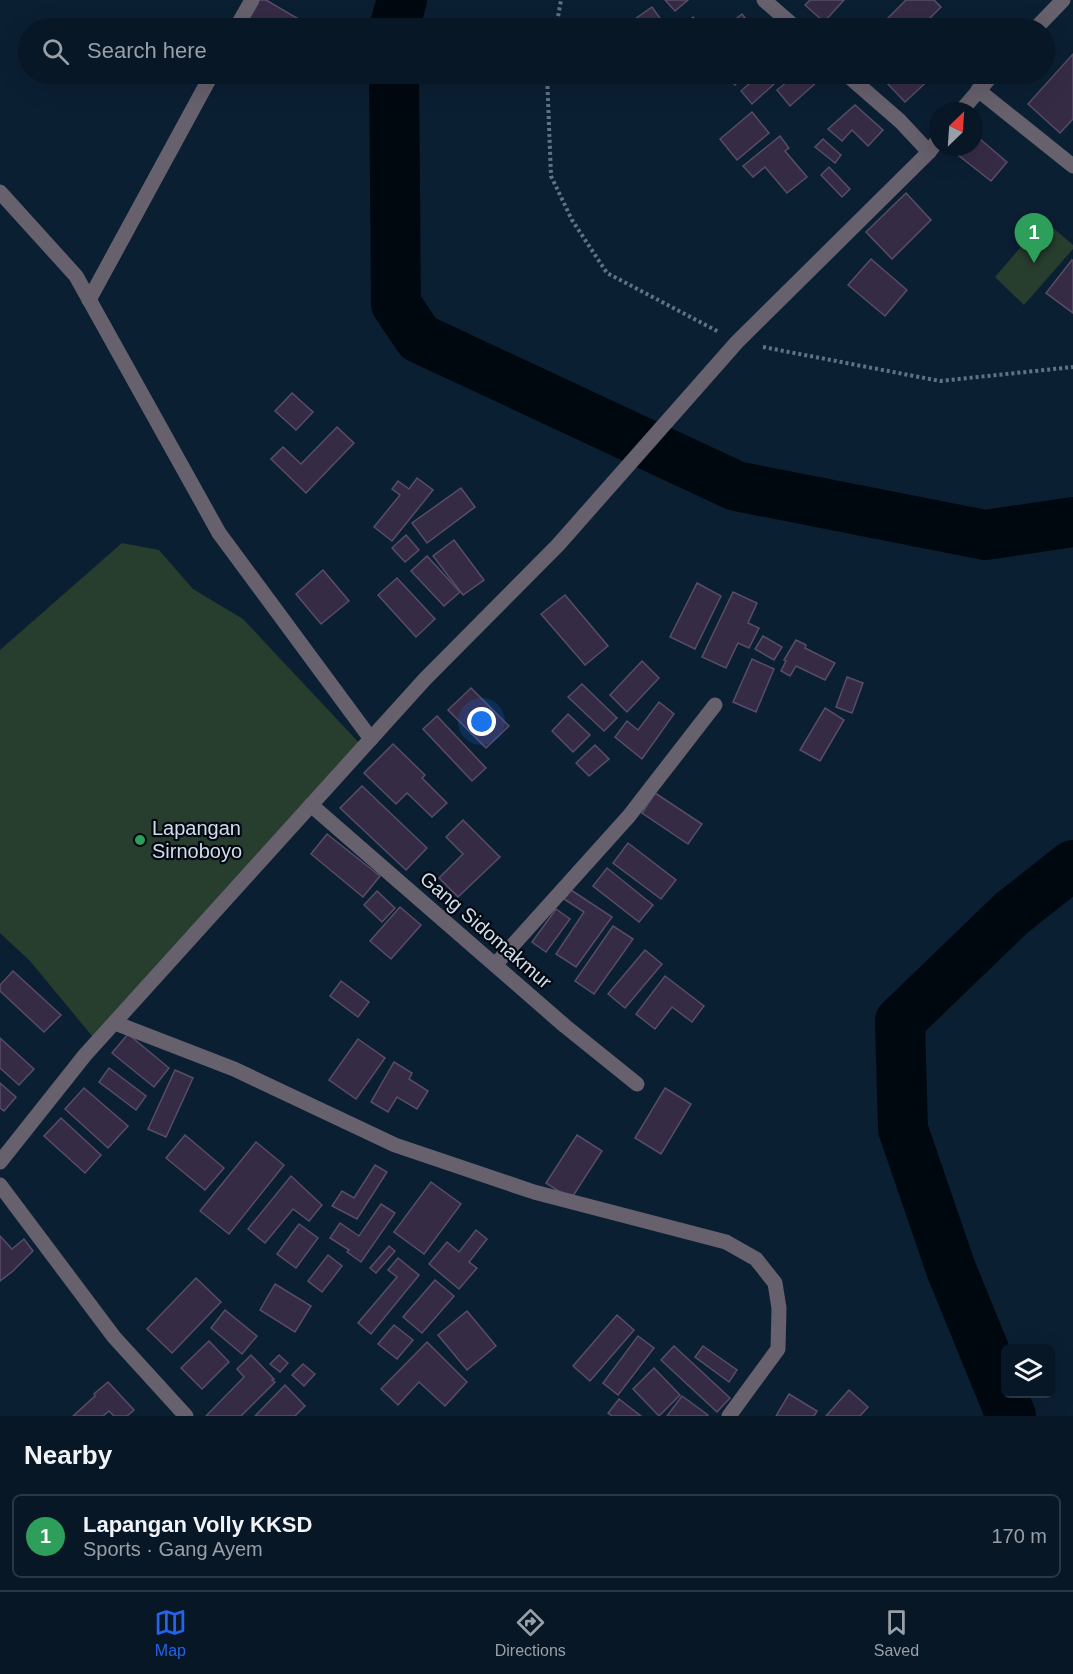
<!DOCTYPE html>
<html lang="en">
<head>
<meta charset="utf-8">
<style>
	body { margin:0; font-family:Helvetica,sans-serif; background:#11202e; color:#f1f3f6 }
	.controls { position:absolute; right:18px; bottom:18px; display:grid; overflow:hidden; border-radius:9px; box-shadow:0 6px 24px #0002 }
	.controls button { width:54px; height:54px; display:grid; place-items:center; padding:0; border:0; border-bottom:2px solid #293643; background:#081726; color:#f1f3f6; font:30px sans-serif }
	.compass { position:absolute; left:929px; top:102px; width:54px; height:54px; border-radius:50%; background:#081726; box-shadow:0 6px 24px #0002; rotate:25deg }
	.you { position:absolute; left:482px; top:722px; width:21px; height:21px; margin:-15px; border:4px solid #fff; border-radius:50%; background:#1a73e8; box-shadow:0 0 0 9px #1a73e833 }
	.badge { display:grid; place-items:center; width:39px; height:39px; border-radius:50%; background:#2563eb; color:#fff; font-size:20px; font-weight:700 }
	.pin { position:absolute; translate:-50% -50px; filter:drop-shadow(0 2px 3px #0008) }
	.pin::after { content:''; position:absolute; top:32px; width:21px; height:18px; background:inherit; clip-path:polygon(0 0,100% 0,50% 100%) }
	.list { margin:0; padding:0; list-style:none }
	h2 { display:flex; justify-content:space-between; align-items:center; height:78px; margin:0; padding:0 24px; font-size:26px }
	h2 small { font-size:20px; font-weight:400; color:#989fa7 }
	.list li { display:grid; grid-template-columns:39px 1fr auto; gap:18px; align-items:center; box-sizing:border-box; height:84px; margin:0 12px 12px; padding:0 12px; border:2px solid #293643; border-radius:9px }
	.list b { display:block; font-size:22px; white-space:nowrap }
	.list p { margin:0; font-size:20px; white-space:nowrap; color:#989fa7 }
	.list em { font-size:20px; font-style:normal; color:#989fa7 }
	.icon { flex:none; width:33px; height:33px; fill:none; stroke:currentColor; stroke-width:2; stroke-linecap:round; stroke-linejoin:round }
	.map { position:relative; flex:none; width:1073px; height:1416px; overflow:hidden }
	.search { position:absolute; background:#081726; box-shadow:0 6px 24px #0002; left:18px; right:18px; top:18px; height:66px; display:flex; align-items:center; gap:15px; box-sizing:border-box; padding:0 21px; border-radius:33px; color:#989fa7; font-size:22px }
	.sheet { height:174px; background:#081726 }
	nav { display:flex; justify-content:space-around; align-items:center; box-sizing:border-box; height:84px; border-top:2px solid #293643; background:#081726; font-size:16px; color:#989fa7 }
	nav a { display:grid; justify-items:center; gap:3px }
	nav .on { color:#2563eb }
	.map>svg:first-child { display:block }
</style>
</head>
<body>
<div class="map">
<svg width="1073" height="1416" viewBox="0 0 1073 1416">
	<rect width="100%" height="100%" fill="#0b1f33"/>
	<g fill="#273d2e">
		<path d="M1044,220L1073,245V249L1024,305L995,277Z"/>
		<path d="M122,543L159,550L193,589L243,619L363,747L97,1042L30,961L0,933V650Z"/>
	</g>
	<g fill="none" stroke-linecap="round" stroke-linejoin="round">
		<g stroke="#00080f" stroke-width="50">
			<path d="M394,28L402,0"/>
			<path d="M394,74L396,304L419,338L736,486L985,535L1073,522"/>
			<path d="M1011,1416L951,1269L903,1129L900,1021L1012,913L1073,865"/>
		</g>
	</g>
	<g fill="#362b45" stroke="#584c68" stroke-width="1.5">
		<path d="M259,0H266L307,24L304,28H251L245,25Z"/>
		<path d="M665,0H688L675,11Z"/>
		<path d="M810,0H844L824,22L805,5Z"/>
		<path d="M906,0H934L941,7L920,28H878Z"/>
		<path d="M652,7L667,28H641L635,19Z"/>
		<path d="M742,14L753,28H724Z"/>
		<path d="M693,17L701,26L698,28H680Z"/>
		<path d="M1073,54V119L1060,133L1028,104Z"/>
		<path d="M264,74H283L278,82Z"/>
		<path d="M724,74H746L735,85Z"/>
		<path d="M760,74H785L752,104L741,91Z"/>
		<path d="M797,74H810L817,82L790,106L777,90Z"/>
		<path d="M891,74H935L905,102L884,80Z"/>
		<path d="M949,74H963L957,82L948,75Z"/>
		<path d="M855,105L883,130L868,146L852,130L842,141L828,129Z"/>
		<path d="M752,112L769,133L737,160L720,139Z"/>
		<path d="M974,134L1007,162L991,181L953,151L956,147H974Z"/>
		<path d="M780,136L789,148L785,151L807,177L787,193L765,167L753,177L743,166Z"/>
		<path d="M823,139L841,155L835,163L815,147Z"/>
		<path d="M829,167L850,189L842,197L821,175Z"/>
		<path d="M906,193L931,220L892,259L866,232Z"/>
		<path d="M871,259L907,290L885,316L848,285Z"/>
		<path d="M1072,260L1073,261V313L1046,293Z"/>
		<path d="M292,393L313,412L296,430L275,411Z"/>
		<path d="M337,427L354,443L306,493L271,459L283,447L301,464Z"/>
		<path d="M417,478L433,490L392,541L374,527L400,495L392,489L398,481L409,489Z"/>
		<path d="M461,488L475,507L427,543L412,523Z"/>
		<path d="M406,535L419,550L405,562L392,548Z"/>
		<path d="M454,540L484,580L463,595L433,556Z"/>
		<path d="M427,556L460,592L444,606L411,571Z"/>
		<path d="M323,570L349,601L321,624L296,594Z"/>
		<path d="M397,578L435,619L416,637L378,595Z"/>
		<path d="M697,583L721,596L695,649L670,637Z"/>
		<path d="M733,592L757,603L748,623L759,628L749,648L738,643L726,668L702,657Z"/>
		<path d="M565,595L608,646L585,665L541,614Z"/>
		<path d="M763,636L782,647L774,660L755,649Z"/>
		<path d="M796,640L806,645L805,648L835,663L825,680L796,666L790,676L781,671L786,661L784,660Z"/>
		<path d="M752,659L774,669L756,712L733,702Z"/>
		<path d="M642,661L659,678L627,712L610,695Z"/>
		<path d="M847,677L863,683L852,713L836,707Z"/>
		<path d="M582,684L617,718L604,731L568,697Z"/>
		<path d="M471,688L509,726L486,748L448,710Z"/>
		<path d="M659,702L674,714L642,759L615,737L627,721L638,730Z"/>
		<path d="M825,708L844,720L820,761L800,750Z"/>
		<path d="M568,714L590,735L573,752L552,731Z"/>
		<path d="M437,716L486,768L472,781L423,729Z"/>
		<path d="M393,744L425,775L422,778L447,803L432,817L407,793L396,804L364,773Z"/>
		<path d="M595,745L609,759L589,776L576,763Z"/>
		<path d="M362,786L427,848L406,870L340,808Z"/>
		<path d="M655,793L702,824L688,844L642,813Z"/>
		<path d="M463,820L500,857L458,897L439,878L463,854L446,837Z"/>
		<path d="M327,834L380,876L363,897L311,854Z"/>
		<path d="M628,843L676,880L661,899L613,863Z"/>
		<path d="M607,868L653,905L639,922L593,886Z"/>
		<path d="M571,890L612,917L576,967L556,954L584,912L564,899Z"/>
		<path d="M377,891L395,908L382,922L364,905Z"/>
		<path d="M400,907L421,925L391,959L370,941Z"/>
		<path d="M556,909L570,919L546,952L532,942Z"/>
		<path d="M613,926L633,939L594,994L575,981Z"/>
		<path d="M645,950L662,964L625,1008L608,994Z"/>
		<path d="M13,971L61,1015L44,1032L0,991V985Z"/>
		<path d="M665,976L704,1006L692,1022L672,1007L655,1029L636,1014Z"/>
		<path d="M341,981L369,1002L358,1017L330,996Z"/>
		<path d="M128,1034L169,1068L154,1087L112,1053Z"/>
		<path d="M0,1038L34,1069L19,1085L0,1068Z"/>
		<path d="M358,1039L385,1058L356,1099L329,1080Z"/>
		<path d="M394,1062L412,1073L409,1079L428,1091L417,1109L397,1097L388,1112L371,1102Z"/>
		<path d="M109,1068L146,1096L136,1110L99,1082Z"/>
		<path d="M175,1070L193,1078L166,1137L148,1129Z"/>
		<path d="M0,1083L16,1097L4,1111L0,1108Z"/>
		<path d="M84,1088L128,1126L108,1148L65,1109Z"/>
		<path d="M665,1088L691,1104L661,1154L635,1138Z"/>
		<path d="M61,1118L101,1155L85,1173L44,1136Z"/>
		<path d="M185,1135L224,1168L205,1190L166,1158Z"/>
		<path d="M577,1135L602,1151L571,1199L546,1183Z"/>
		<path d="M256,1142L284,1165L229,1234L200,1211Z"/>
		<path d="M375,1165L387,1172L357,1219L332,1206L342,1191L354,1198Z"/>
		<path d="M291,1176L322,1205L309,1221L293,1209L265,1243L248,1229Z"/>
		<path d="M431,1182L461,1204L424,1254L394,1232Z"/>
		<path d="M381,1204L395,1213L361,1262L347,1252L349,1250L330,1238L340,1223L359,1236Z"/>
		<path d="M299,1224L318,1238L296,1268L277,1254Z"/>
		<path d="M476,1230L487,1239L469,1262L477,1268L459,1289L429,1264L447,1242L459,1252Z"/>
		<path d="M0,1236L12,1249L24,1239L33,1251L13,1271L0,1281Z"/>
		<path d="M389,1246L395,1251L376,1273L370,1268Z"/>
		<path d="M328,1255L342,1266L322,1292L308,1281Z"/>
		<path d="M398,1258L419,1275L371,1334L358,1323L397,1277L388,1270Z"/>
		<path d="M196,1278L221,1302L172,1353L147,1329Z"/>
		<path d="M435,1280L454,1296L422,1333L403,1317Z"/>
		<path d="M275,1284L311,1306L295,1332L260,1310Z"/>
		<path d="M225,1310L257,1336L242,1354L211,1328Z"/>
		<path d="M467,1311L496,1346L467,1370L438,1335Z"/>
		<path d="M617,1315L634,1330L590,1381L573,1366Z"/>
		<path d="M394,1325L413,1340L397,1359L378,1344Z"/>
		<path d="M638,1336L654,1348L618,1395L603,1383Z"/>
		<path d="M209,1341L229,1362L202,1389L181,1368Z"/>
		<path d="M427,1342L467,1382L445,1406L419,1382L398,1405L381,1389Z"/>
		<path d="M674,1346L730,1398L717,1412L661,1360Z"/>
		<path d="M703,1346L737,1370L729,1382L695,1357Z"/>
		<path d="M251,1355L274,1379L272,1380L275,1382L241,1416H206L244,1377L237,1369Z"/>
		<path d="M279,1355L288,1363L280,1372L270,1364Z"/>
		<path d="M303,1364L315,1374L304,1386L292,1375Z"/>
		<path d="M654,1368L680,1395L659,1416L633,1389Z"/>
		<path d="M108,1382L134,1410L127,1416H114L109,1411L103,1416H73L95,1396L94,1394Z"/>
		<path d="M285,1385L305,1406L295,1416H255Z"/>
		<path d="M849,1390L868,1407L860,1416H826Z"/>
		<path d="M789,1394L817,1411L814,1416H776Z"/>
		<path d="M682,1396L708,1415L707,1416H667Z"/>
		<path d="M619,1399L641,1416H612L608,1413Z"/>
	</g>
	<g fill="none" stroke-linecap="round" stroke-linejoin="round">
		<g stroke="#617283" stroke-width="4" stroke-dasharray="3 3" stroke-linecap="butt">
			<path d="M556,28L561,0"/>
			<path d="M547,74L551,176L572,220L607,273L719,332"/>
			<path d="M763,347L940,381L1073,367"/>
		</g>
		<g stroke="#67606d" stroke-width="15">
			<path d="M764,0L796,28"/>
			<path d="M236,28L252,0"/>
			<path d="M846,74L900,121L929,152"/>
			<path d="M978,90L1073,166"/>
			<path d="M0,192L76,276L219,533L371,739"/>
			<path d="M89,300L212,74"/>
			<path d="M311,805L565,1026L637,1084"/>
			<path d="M495,965L629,816L715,705"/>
			<path d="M115,1023L234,1069L395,1145L534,1192L726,1242L756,1259L775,1283L779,1308L778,1349L729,1416"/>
			<path d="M0,1185L114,1337L186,1416"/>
		</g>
		<g stroke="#67606d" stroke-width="15">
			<path d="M1036,28L1063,0"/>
			<path d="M961,111L993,74"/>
			<path d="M0,1162L85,1055L425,679L558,545L737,342L929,152L938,140"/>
		</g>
	</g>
	<circle fill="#2e9e5b" stroke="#030811" stroke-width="2" cx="140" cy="840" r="6"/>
	<g text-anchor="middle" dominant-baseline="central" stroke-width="4.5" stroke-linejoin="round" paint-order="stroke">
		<g font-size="20" fill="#d0ddea" stroke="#030811" text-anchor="start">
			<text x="152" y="828">Lapangan<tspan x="152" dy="23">Sirnoboyo</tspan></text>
		</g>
		<g font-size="20" fill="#d0ddea" stroke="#030811">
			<text transform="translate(486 930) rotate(41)">Gang Sidomakmur</text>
		</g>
	</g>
</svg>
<div class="controls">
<button><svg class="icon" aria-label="layers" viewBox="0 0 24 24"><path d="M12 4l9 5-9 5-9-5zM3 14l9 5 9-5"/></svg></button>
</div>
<svg class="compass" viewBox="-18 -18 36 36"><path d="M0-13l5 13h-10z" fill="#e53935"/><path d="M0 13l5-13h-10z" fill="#989fa7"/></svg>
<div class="you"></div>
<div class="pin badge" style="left:1034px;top:263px;background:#2e9e5b">1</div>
<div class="search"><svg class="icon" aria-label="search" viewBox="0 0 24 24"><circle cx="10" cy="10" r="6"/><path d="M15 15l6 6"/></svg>Search here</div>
</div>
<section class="sheet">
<h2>Nearby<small></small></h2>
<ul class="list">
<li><span class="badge" style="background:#2e9e5b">1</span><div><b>Lapangan Volly KKSD</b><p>Sports · Gang Ayem</p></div><em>170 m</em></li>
</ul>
</section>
<nav>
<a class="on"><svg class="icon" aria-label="map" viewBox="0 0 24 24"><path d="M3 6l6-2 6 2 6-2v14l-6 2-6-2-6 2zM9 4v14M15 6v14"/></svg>Map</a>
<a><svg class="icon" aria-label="directions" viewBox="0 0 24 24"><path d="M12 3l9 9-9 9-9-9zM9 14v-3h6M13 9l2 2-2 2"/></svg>Directions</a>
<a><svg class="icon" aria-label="saved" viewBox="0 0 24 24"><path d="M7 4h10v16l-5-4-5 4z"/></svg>Saved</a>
</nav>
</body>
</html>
